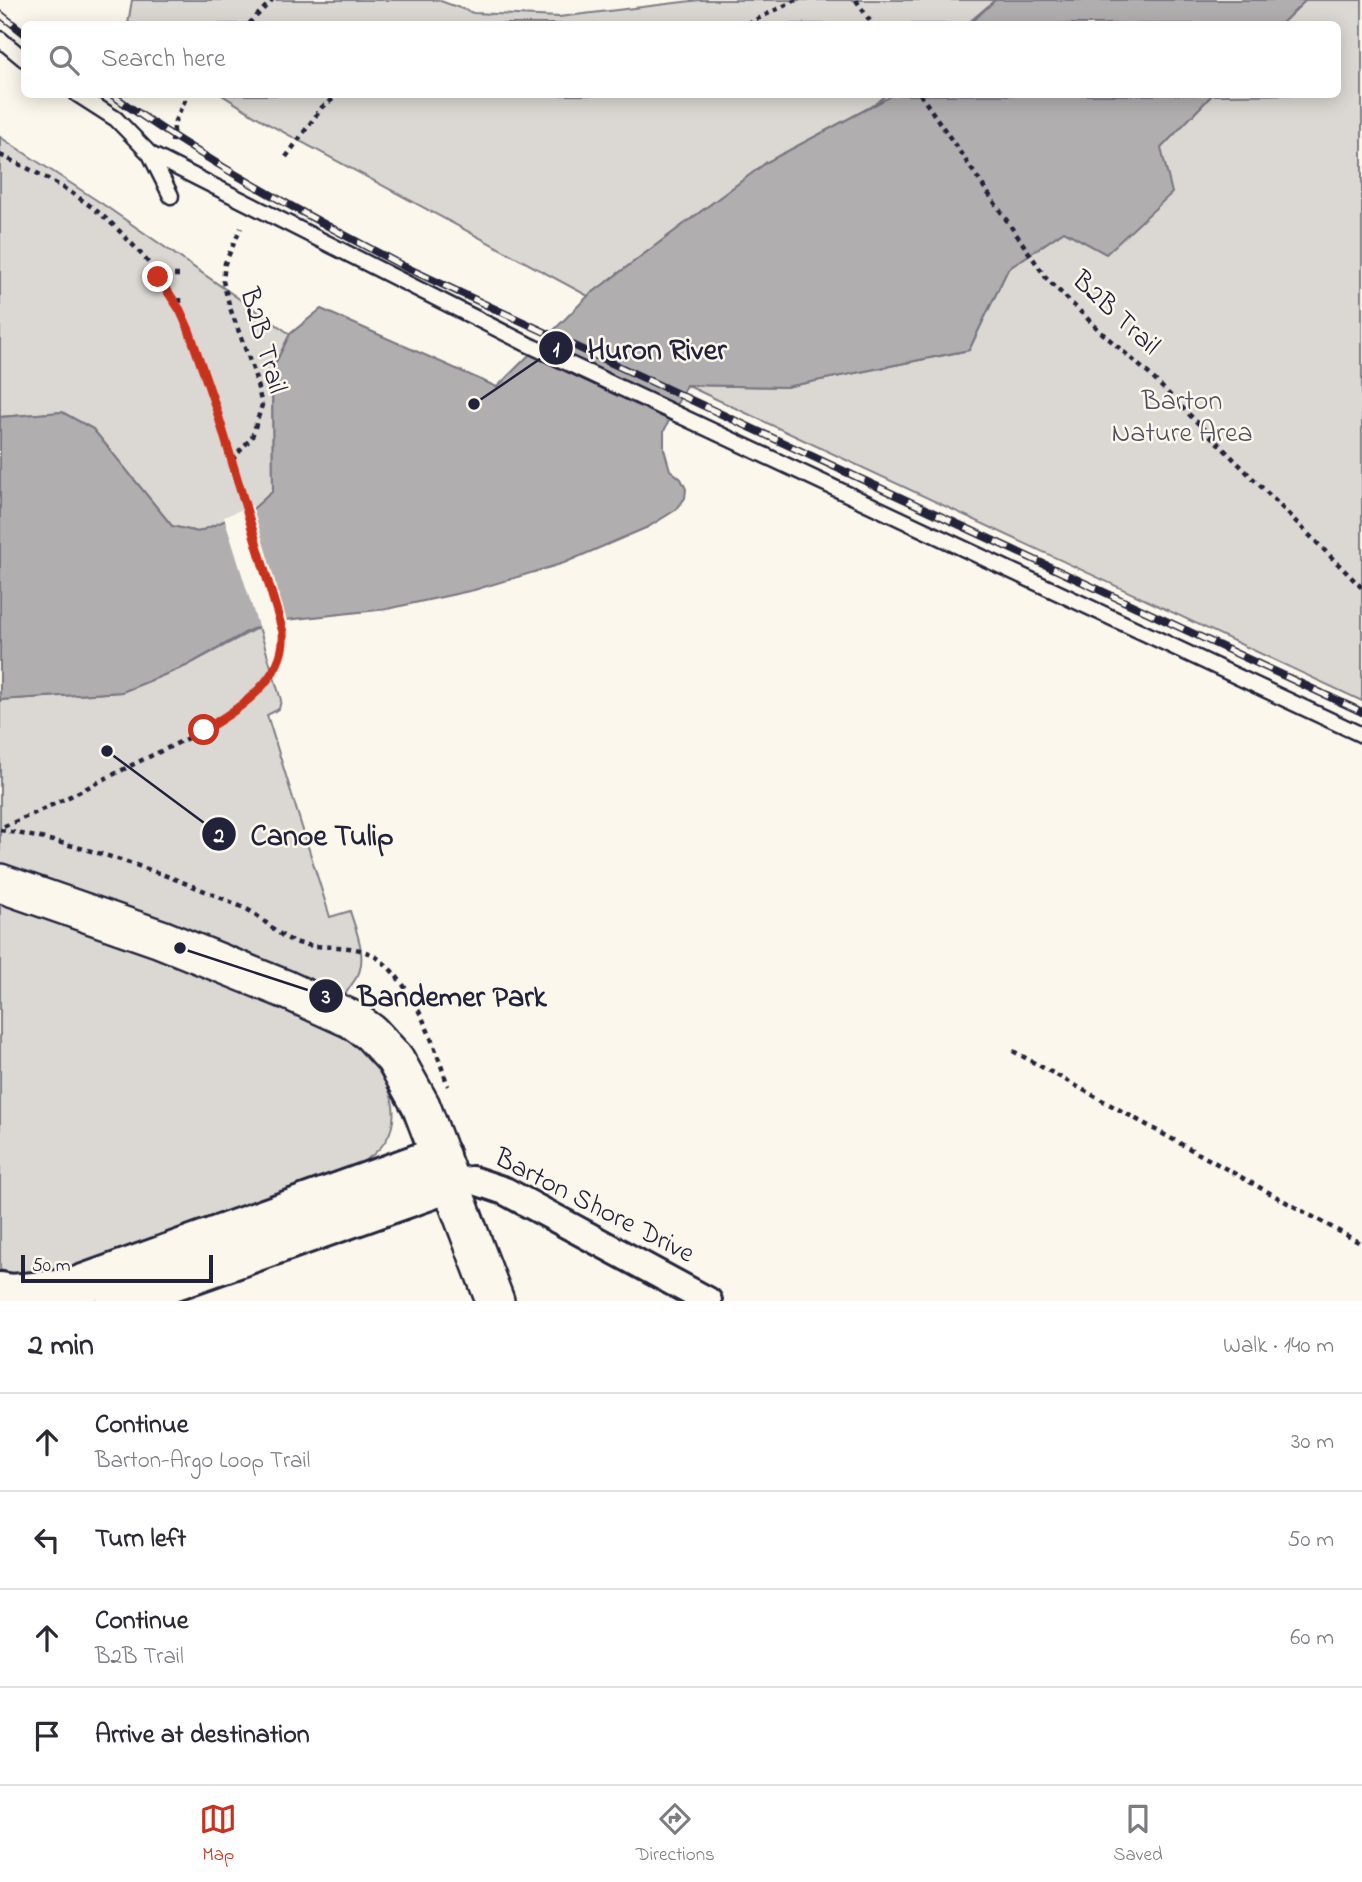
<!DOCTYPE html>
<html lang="en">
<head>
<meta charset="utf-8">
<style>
	body { margin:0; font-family:"Indie Flower",sans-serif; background:#f7f7f7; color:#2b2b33 }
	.scale { position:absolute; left:21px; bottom:18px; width:192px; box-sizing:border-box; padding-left:7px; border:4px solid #22223b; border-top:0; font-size:19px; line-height:24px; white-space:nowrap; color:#22223b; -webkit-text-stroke:5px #fbf7ec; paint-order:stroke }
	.stop { position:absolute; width:21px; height:21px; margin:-16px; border:5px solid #c8321e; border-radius:50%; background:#fff }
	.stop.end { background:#c8321e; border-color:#fff; box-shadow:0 2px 7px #0008 }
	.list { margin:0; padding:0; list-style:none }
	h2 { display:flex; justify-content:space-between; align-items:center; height:91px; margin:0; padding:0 28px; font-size:30px }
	h2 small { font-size:23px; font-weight:400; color:#7c7c81 }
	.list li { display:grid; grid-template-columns:46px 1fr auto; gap:21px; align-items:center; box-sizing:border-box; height:98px; padding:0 28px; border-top:2px solid #e1e1e2 }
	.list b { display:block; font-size:26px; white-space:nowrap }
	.list p { margin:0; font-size:23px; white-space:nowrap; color:#7c7c81 }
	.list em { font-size:23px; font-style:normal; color:#7c7c81 }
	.icon { flex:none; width:38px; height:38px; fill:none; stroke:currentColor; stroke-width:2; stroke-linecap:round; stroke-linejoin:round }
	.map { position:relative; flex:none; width:1362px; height:1301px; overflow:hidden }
	.search { position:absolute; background:#fff; box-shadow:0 4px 18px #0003; left:21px; right:21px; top:21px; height:77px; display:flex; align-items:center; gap:18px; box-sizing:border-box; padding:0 24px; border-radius:10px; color:#7c7c81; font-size:26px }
	.sheet { height:483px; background:#fff }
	nav { display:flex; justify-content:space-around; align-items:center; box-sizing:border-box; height:98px; border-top:2px solid #e1e1e2; background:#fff; font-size:19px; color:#7c7c81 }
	nav a { display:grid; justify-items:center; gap:4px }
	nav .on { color:#c8321e }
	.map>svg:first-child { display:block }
</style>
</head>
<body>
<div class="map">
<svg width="1362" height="1301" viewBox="0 0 1362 1301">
	<rect width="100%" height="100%" fill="#fbf7ec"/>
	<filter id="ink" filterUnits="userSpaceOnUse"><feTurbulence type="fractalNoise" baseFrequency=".0143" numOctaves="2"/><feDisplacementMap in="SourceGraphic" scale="14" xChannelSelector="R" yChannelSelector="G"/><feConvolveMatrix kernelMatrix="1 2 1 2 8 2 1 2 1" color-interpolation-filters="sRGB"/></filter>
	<g filter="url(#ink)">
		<g fill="#dbd8d3" stroke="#7e7d87" stroke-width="2">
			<path d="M132,0H438L473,13L559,17L700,0H995L967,24H128Z"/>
			<path d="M1306,0H1362V701L686,385L786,387L969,350L1008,269L1064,231L1161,148L1212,95L1338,94V24H1281Z"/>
			<path d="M222,95H886L876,104L767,162L588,296L270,125Z"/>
			<path d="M0,137L104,205L290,334L272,370L273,491L253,509L198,532L172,526L93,429L62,412L0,417Z"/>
			<path d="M259,627L281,700L279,709L267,715L330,917L350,911C356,931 367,955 358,975L326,1023C336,1029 346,1035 354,1042C396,1079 416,1136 355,1166L82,1265C56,1273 27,1278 0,1270V700L122,692L186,666Z"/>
		</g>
		<g fill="#b1aeb0" stroke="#787681" stroke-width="2">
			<path d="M995,0H1306L1281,24H970Z"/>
			<path d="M893,95H1212L1161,148L1172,193L1106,254L1064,231L1008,269L969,350L786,387L686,385L664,431V449L670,470L681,479L686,489L685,498L677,509L648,527L564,563L474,590L387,609L277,621L250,630L186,666L122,692L0,700V417L62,412L93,429L172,526L198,532L253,509L273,491L272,370L290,334L321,309L497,387L588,296L767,162Z"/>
		</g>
		<path fill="#fbf7ec" d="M252,505L287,621L259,629L224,517Z"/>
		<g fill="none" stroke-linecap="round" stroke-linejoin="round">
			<g stroke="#22223b" stroke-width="19">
				<g id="lane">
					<path d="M0,39L24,59"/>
					<path d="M77,94L116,119L150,154L171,196"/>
					<path d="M150,154L527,344L1362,735"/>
				</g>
			</g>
			<g stroke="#22223b" stroke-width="32">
				<path id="street" d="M449,1183L472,1180L505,1191L708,1301"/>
			</g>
			<g stroke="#22223b" stroke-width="42">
				<path id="secondary" d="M0,883L161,939L287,990L353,1020L371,1033L395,1059L421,1106L495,1301"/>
			</g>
			<g stroke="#22223b" stroke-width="44">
				<g id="highway">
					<path d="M0,1292L11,1294L70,1289L440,1156"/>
					<path d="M116,1301L449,1183"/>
				</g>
			</g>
			<g stroke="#22223b" stroke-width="4.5" stroke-dasharray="5 5" stroke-linecap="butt">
				<path d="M856,0L872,24"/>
				<path d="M249,24L272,0"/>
				<path d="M747,24L796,0"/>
				<path d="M920,94L1047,279L1101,332L1149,374L1362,588"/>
				<path d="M172,142L175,121L188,94"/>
				<path d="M0,155C47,177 93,201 128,240C148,260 169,287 181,313C201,355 216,410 230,454C247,510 264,567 281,623C299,697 181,740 130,766C87,788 44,810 0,828"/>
				<path d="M286,157L322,107L340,94"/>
				<path d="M174,275H179"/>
				<path d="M180,298V310"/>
				<path d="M232,460L252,437L262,405L254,372L230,308L223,281L225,263L241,228"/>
				<path d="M0,830C83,844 166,873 242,907C262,915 275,935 295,942C330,953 360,937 389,968C420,1000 434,1045 448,1086"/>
				<path d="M1013,1051L1362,1244"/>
			</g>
			<use href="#lane" stroke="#fbf7ec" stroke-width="14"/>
			<use href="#street" stroke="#fbf7ec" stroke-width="26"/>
			<use href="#secondary" stroke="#fbf7ec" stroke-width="37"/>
			<use href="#highway" stroke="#fbf7ec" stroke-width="38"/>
			<g stroke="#22223b" stroke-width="8">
				<g id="rail">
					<path d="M0,14L24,33"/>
					<path d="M111,94C204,161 304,214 405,267L1362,712"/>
				</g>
			</g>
			<use href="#rail" stroke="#fbf7ec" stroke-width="5" stroke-dasharray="16" stroke-linecap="butt"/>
		</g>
	</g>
	<g fill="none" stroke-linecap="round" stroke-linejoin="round" filter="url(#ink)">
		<path stroke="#c8321e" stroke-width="9" d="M158,277L180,310L189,330L216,408L283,632C287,678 238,710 204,730"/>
	</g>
	<g text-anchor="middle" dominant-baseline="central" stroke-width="5" stroke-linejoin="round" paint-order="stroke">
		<g font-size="28" fill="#22223b" stroke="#fbf7ec">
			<text transform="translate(1115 314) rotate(43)">B2B Trail</text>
			<text transform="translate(262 341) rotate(74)">B2B Trail</text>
			<text transform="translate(594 1207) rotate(27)">Barton Shore Drive</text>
		</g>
		<g font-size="28" fill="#505061" stroke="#fbf7ec">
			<text x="1182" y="402">Barton<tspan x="1182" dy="32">Nature Area</tspan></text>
		</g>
	</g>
	<path fill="none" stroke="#22223b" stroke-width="2.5" d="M474 404L556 348M107 751L219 834M180 948L326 996"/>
	<g fill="#22223b" stroke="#fbf7ec" stroke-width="2.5">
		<circle cx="474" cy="404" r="7"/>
		<circle cx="107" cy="751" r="7"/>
		<circle cx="180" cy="948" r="7"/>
		<circle cx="556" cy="348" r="18"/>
		<circle cx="219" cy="834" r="18"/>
		<circle cx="326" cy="996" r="18"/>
	</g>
	<g font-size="21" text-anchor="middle" font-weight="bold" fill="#fff">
		<text x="556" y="356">1</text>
		<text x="219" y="842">2</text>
		<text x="326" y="1003">3</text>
	</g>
	<g font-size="30" text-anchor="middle" font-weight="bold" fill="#22223b" stroke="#fbf7ec" stroke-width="5" stroke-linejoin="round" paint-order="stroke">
		<text x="657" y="359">Huron River</text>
		<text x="322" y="845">Canoe Tulip</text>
		<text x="452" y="1006">Bandemer Park</text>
	</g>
</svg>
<div class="scale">50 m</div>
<div class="stop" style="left:204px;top:730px"></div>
<div class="stop end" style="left:158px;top:277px"></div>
<div class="search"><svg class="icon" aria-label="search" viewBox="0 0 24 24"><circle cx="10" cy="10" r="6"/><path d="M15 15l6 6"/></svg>Search here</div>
</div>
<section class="sheet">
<h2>2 min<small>Walk · 140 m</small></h2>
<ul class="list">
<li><svg class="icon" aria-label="ahead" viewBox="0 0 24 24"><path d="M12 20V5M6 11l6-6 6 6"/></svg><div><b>Continue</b><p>Barton-Argo Loop Trail</p></div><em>30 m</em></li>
<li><svg class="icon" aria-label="left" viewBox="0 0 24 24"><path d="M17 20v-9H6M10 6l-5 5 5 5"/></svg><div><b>Turn left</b></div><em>50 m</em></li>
<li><svg class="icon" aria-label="ahead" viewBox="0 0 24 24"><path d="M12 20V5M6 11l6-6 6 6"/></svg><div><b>Continue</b><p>B2B Trail</p></div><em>60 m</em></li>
<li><svg class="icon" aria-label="arrive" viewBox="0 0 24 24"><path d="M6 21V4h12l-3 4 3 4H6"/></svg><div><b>Arrive at destination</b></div></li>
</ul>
</section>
<nav>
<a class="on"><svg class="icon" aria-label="map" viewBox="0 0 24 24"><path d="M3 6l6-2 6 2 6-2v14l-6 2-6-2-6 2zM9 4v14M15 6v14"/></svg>Map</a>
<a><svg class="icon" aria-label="directions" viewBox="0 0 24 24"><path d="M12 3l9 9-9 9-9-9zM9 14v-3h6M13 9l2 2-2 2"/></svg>Directions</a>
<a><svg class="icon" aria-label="saved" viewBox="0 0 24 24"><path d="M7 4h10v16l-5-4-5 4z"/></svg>Saved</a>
</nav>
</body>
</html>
